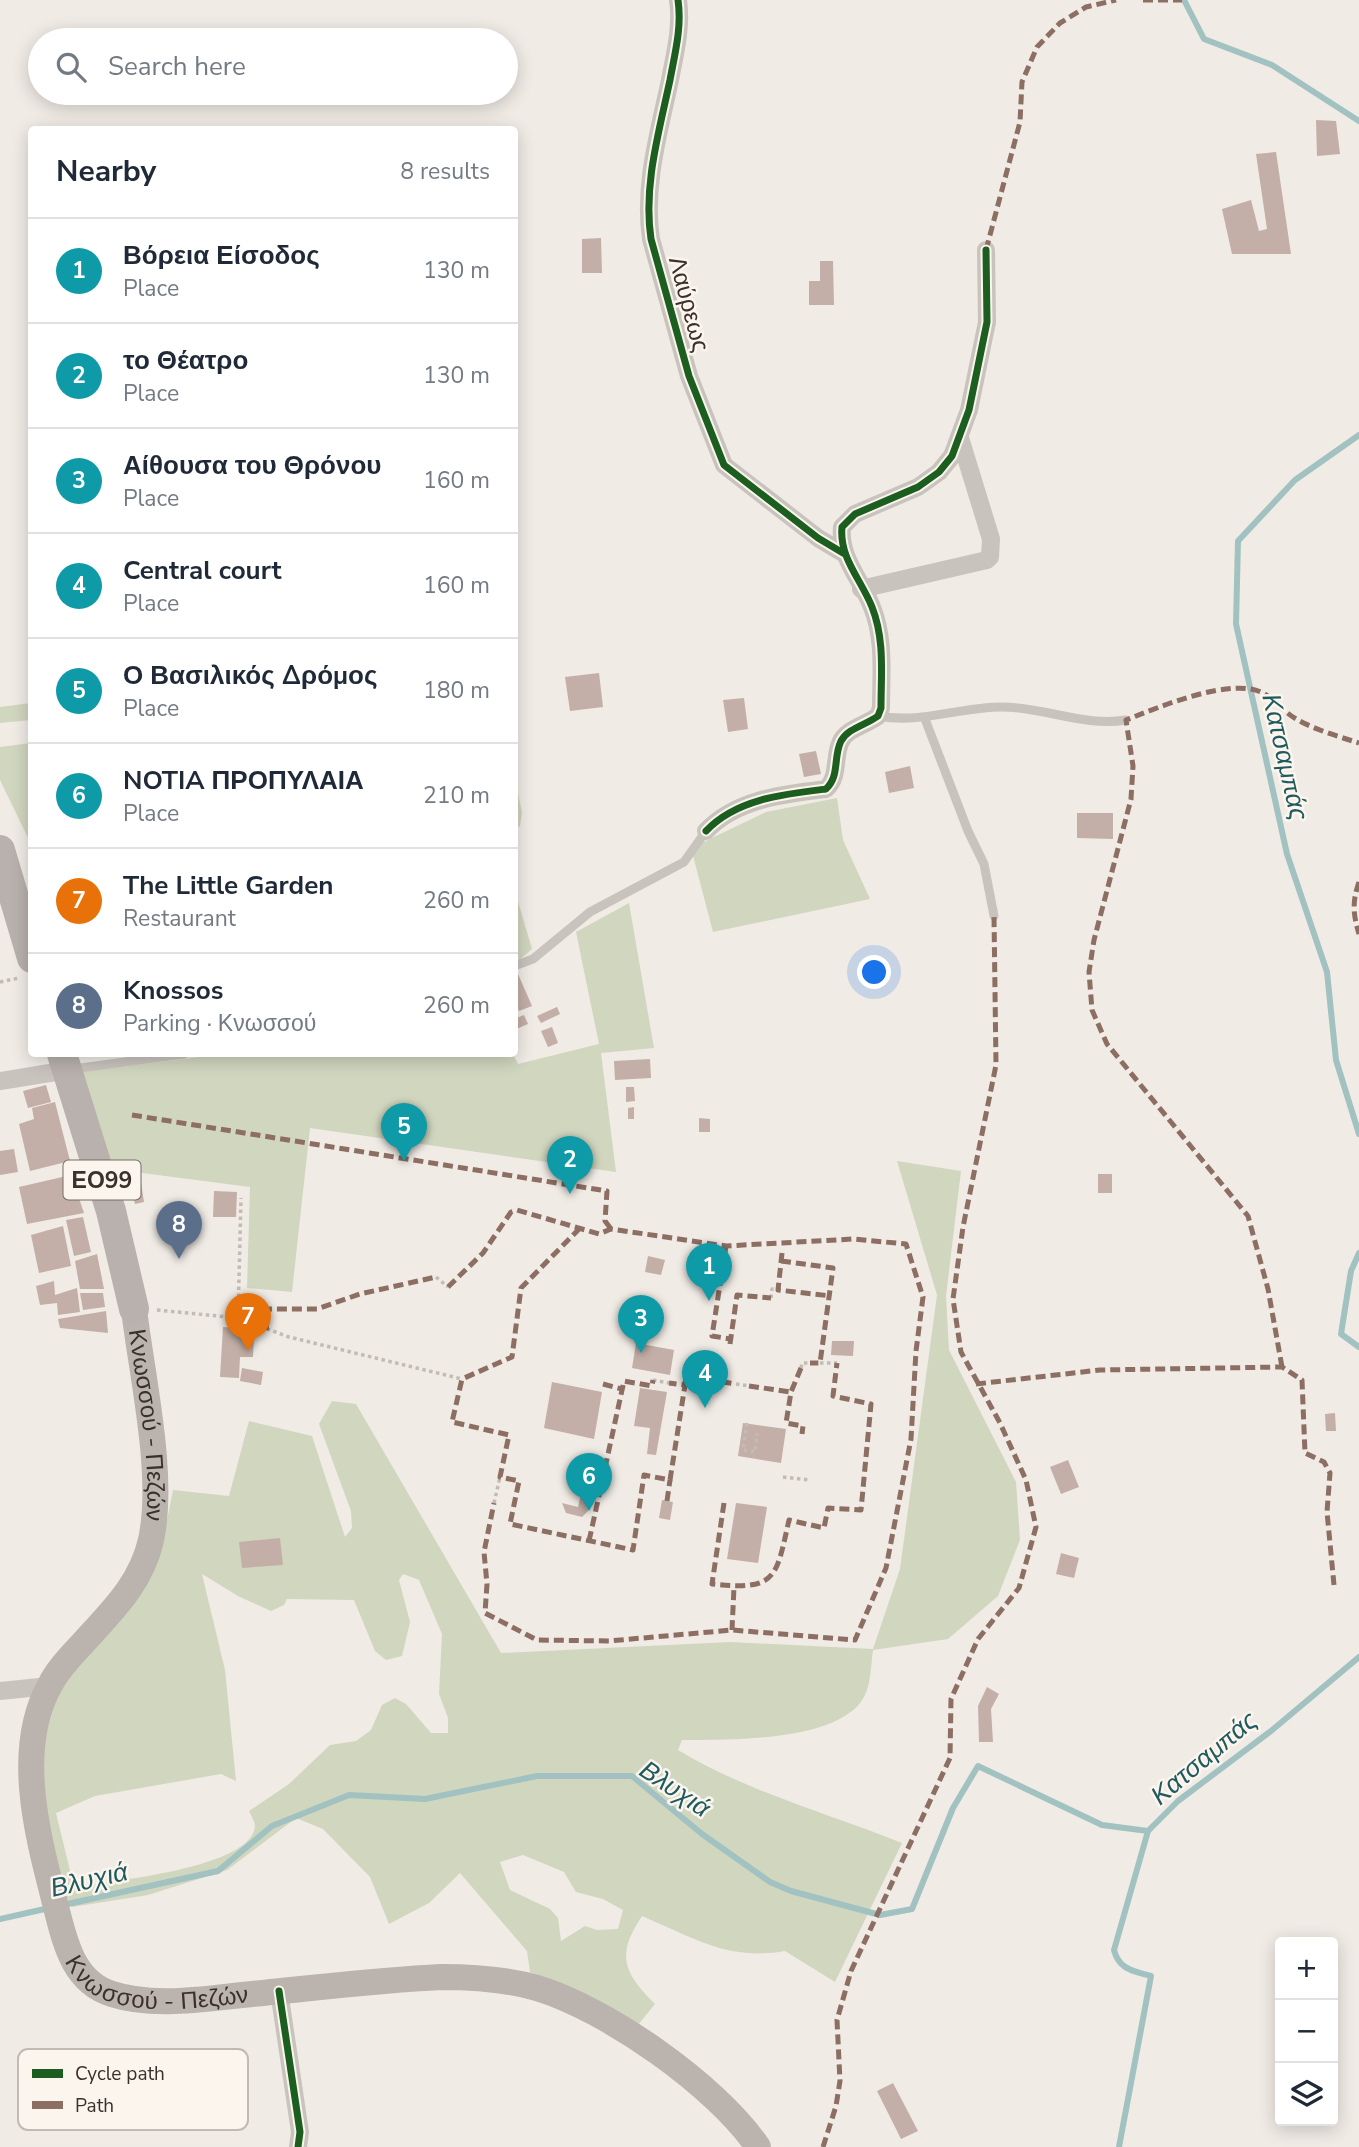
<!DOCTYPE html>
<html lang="en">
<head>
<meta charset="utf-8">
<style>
	body { margin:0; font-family:"Nunito Sans",sans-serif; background:#f2f2f3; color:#1f2937 }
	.controls { position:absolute; right:21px; bottom:21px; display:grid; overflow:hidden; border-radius:7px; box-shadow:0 4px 18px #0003 }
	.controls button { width:63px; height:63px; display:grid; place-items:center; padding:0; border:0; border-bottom:2px solid #e0e1e3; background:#fff; color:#1f2937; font:35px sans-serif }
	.you { position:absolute; left:875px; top:973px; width:24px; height:24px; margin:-18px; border:5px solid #fff; border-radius:50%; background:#1a73e8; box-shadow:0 0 0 10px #1a73e833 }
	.badge { display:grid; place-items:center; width:46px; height:46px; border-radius:50%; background:#7a716c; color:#fff; font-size:23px; font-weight:700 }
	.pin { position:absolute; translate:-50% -58px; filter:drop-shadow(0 2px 4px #0008) }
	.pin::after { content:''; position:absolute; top:37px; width:24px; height:21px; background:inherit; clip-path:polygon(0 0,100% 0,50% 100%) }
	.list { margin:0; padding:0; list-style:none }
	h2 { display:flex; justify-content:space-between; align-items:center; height:91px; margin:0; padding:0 28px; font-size:30px }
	h2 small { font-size:23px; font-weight:400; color:#747a83 }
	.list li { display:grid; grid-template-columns:46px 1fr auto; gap:21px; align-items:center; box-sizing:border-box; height:105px; padding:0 28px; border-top:2px solid #e0e1e3 }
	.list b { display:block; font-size:26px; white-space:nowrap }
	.list p { margin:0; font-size:23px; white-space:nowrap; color:#747a83 }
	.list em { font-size:23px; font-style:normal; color:#747a83 }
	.icon { flex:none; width:38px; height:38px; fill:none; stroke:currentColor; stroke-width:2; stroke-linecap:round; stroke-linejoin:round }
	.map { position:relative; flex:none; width:1359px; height:2147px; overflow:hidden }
	.search { position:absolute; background:#fff; box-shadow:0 4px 18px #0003; left:28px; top:28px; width:490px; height:77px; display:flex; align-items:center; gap:18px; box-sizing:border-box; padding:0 24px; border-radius:38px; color:#747a83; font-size:26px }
	.panel { position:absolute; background:#fff; box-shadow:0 4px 18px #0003; left:28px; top:126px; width:490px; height:931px; border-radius:7px }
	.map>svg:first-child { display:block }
</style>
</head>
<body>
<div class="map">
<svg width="1359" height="2147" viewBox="0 0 1359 2147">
	<rect width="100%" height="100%" fill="#f0ebe5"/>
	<g fill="#d1d6bf" fill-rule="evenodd">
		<path d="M31,703V720L0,723V707Z"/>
		<path d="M31,743H32L31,844L0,780V747Z"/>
		<path d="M515,778L522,813L520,826L515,829Z"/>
		<path d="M837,798L843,840L870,899L713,932L691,848L766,812Z"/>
		<path d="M514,888L532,949L519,960L515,945Z"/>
		<path d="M629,903L654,1048L601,1053L616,1172L310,1128L292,1292L247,1288L250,1187L104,1168L82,1072L222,1054H513L518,1064L599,1044L576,932Z"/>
		<path d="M897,1161L961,1171L946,1296L949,1350L1016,1482L1020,1540L998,1596L948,1639L873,1650C871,1663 871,1685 864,1697C840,1742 727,1740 682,1740L678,1750C748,1792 827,1813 902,1843L835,1982L785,1951C728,1961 694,1938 642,1916C616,1955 623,1972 655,2004L638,2025L530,1972L527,1951L460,1873L429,1903L389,1924L370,1877L323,1829L296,1818L227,1870L148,1895L72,1907L62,1891L50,1835L44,1783L43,1743L49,1710L79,1660L162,1545L173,1490L229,1496L249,1421L312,1436L345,1537L352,1528L351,1511L319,1424L332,1401L356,1404L501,1653L730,1642L873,1649L900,1569L937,1295ZM202,1574L238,1596L271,1611L284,1605L287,1599L354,1600L375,1651L386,1660L402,1656L410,1622L399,1580L403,1574L419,1580L442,1634L439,1694L448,1718V1733H431L406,1704L395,1698L382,1705L371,1730L356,1741L330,1745L289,1784L249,1811C251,1815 255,1822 255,1826C252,1869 108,1881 74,1887L56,1813L95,1796L221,1774L236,1781L225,1670ZM523,1855L564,1872L576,1892L603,1899L623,1910L618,1929L597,1930L585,1926L561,1941L558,1918L550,1909L510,1890L500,1862Z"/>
	</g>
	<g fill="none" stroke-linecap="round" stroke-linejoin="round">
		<g stroke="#a1c2c1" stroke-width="6">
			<path d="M1184,0L1204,39L1272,65L1359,121"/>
			<path d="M1359,435L1295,480L1238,541L1236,624L1287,854L1327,972L1336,1060L1359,1134"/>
			<path d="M1359,1253L1351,1271L1341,1334L1359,1347"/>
			<path d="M63,1905L218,1871L272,1826L349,1795L425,1799L537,1776H632L702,1834L770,1882L791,1891L880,1915L912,1909L953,1808L978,1766L1102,1825L1148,1831"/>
			<path d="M0,1919L49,1908"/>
			<path d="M1119,2147L1151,1976C1134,1971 1119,1970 1114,1950L1148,1831L1178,1801L1271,1731L1359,1657"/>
		</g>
	</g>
	<g fill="#c3afa7">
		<path d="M1316,120L1336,121L1340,154L1317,156Z"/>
		<path d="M1276,152L1291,254H1232L1222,209L1251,200L1259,231L1267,229L1256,154Z"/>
		<path d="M601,238L602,273H582V239Z"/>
		<path d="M820,261H833L834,305H809V281H820Z"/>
		<path d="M599,673L603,707L570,711L565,677Z"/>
		<path d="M744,698L748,729L728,732L723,700Z"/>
		<path d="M816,751L821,774L804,777L799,754Z"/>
		<path d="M910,766L914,788L889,793L885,772Z"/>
		<path d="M1077,813H1113V839L1077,838Z"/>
		<path d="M518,974L532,1006L519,1011L514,1001V976Z"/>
		<path d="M557,1007L560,1014L541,1023L537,1016Z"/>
		<path d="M524,1015L528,1024L514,1030V1019Z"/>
		<path d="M552,1027L558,1043L548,1047L541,1031Z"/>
		<path d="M650,1059L651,1078L615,1080L614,1061Z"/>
		<path d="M46,1085L51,1102L28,1108L23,1091Z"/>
		<path d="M626,1087H634L635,1101L626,1102Z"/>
		<path d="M55,1102L70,1161L30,1171L19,1124L34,1119L32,1108Z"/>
		<path d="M634,1107V1119H628V1108Z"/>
		<path d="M699,1118L710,1119V1132H699Z"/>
		<path d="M14,1149L18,1172L0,1175V1151Z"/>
		<rect x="1098" y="1174" width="14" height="19"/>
		<path d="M71,1175L84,1213L27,1224L19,1187Z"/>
		<path d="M141,1183L144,1202L135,1204L131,1185Z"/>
		<path d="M214,1191L237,1192L236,1217H213Z"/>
		<path d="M83,1217L91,1252L74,1256L66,1220Z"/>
		<path d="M63,1226L71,1266L39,1273L31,1235Z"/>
		<path d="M97,1254L104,1289H80L75,1261Z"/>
		<path d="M648,1256L665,1260L661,1275L645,1272Z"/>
		<path d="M709,1272L717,1273L714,1290L707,1289Z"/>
		<path d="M54,1281L55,1295L77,1288L80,1312L58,1315L57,1303L40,1305L36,1286Z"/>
		<path d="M80,1293H103L105,1307L83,1310Z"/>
		<path d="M106,1311L108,1333L60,1328L58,1319Z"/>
		<path d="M223,1327L241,1328V1334L254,1335L253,1357H240L239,1378L220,1377Z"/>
		<path d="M832,1341H854L853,1356L831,1355Z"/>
		<path d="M636,1343L674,1350L670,1375L632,1368Z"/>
		<path d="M242,1368L263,1372L261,1385L240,1381Z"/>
		<path d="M552,1382L602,1392L594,1439L544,1428Z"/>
		<path d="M640,1388L667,1392L656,1455L647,1454L650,1428L634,1426Z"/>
		<path d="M1335,1413L1336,1431H1326L1325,1414Z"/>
		<path d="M743,1423L786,1429L781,1463L738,1456Z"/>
		<path d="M1068,1460L1079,1487L1061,1494L1050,1467Z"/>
		<path d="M582,1490L593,1492L588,1511L582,1517L566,1513L562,1503L578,1507Z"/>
		<path d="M662,1500L673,1502L670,1520L659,1518Z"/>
		<path d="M736,1503L767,1507L758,1563L727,1559Z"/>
		<path d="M280,1538L283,1565L242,1568L239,1542Z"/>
		<path d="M1061,1553L1079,1558L1074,1578L1056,1574Z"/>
		<path d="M987,1687L999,1694L991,1709L993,1742H979L978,1706Z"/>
		<path d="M893,2083L918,2131L901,2139L877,2091Z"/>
	</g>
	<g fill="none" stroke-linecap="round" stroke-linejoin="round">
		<g stroke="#c2bbb6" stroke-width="3.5" stroke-dasharray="3.5 3.5" stroke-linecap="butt">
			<path d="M0,982L19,978"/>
			<path d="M436,1277L448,1287"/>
			<path d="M771,1298L772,1289L778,1290"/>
			<path d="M157,1310L238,1318L289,1337L462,1379"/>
			<path d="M238,1318L241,1198"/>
			<path d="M820,1363H837"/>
			<path d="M801,1368L802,1363H810"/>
			<path d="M653,1380L669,1383"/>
			<path d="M736,1384L749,1386"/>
			<path d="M747,1423L743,1450L755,1452L757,1433"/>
			<path d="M783,1477L810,1480"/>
			<path d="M602,1482L605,1468"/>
			<path d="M494,1503L500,1477"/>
		</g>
		<g stroke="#c9c3be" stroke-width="9">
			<path d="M878,716C923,724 958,707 1002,707C1044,707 1084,727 1126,720"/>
			<path d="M925,719L968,831L984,864L994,916"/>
			<path d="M514,966L533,959L590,912L684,862L706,831"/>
			<path d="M73,1069L184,1054"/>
		</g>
		<g stroke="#c9c3be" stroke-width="18">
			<path d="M678,0C682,27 675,53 670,80C659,132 643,186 651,239L689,376L724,465L818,538L843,553"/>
			<path d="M861,589L987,560L990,557L991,539L960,438"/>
			<path d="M706,831C736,799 784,794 826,789C840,776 833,757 841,741C848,728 866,725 878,716L881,708C881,674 885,640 872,607C861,579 839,558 842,527L855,514L918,487L939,472L952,456L969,410L987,322L986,250"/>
			<path d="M0,1081L68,1070"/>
			<path d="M0,1691L49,1686"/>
			<path d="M279,1991L300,2132L298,2147"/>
		</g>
		<path stroke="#bab3ae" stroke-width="26" id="s1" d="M134,1309C142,1378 165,1474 151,1540C141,1584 112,1611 83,1643C71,1656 58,1669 50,1685C13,1751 39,1840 56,1907C65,1942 73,1982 112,1994C155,2008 208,1998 252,1994C315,1988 378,1980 441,1977C473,1977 506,1979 537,1988C607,2009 717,2086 758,2147"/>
		<g stroke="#b8b1ad" stroke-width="30">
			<path d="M0,850L32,958"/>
			<path d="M62,1054L111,1211L134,1309"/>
		</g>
		<g stroke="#8d6e63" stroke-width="5" stroke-dasharray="10 5" stroke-linecap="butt">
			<path d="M1143,0H1182"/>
			<path d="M986,250L1020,122L1022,82L1037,47L1060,23L1086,7L1116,0"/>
			<path d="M1359,882C1352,902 1353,914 1359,934"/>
			<path d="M132,1115L607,1191L605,1221L611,1229"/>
			<path d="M580,1228L521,1288L512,1357L462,1379L452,1422L509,1435L500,1477L519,1481L510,1524L633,1550L644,1475L670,1480L685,1385L669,1383"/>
			<path d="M726,1246L712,1336L731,1339"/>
			<path d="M782,1253L778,1290L831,1296"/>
			<path d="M781,1261L833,1268L820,1363H810"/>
			<path d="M448,1287L483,1253L511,1212L517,1210L599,1234L611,1229L726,1246L853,1239L906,1244L923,1297L916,1351L911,1439L886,1568L855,1640L732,1630L609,1641L537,1640L485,1613L487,1584L484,1552L494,1503"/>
			<path d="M266,1330L268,1309H317L360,1294L436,1277"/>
			<path d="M730,1344L737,1295L771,1298"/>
			<path d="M1282,1367L1268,1289L1248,1216L1107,1044L1092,1010L1089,972L1094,940L1131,799L1133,766L1126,720C1157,708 1231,676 1263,693C1274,699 1282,710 1293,717C1312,729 1337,736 1359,743"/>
			<path d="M801,1368L791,1392L786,1423L803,1426L802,1434"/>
			<path d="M603,1384L622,1389"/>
			<path d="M976,1384L1100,1370L1282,1367L1302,1380L1305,1453L1324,1462L1330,1473L1327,1512L1334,1585"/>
			<path d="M685,1385L686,1376L736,1384"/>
			<path d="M749,1386L791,1392"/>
			<path d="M605,1468L624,1381L652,1386L653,1380"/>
			<path d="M667,1501L670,1480"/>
			<path d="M724,1503L712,1584C777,1591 776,1578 789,1520L824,1528L828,1508L861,1510L871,1404L833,1396L837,1363"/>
			<path d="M589,1541L602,1482"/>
			<path d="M732,1630L734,1587"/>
			<path d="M823,2147L836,2106L840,2081L837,2020L851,1971L950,1758L951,1699L978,1639L1019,1588L1036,1527L1026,1480L1000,1423L961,1352L953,1299L963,1227L996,1065L994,916"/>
		</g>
		<g stroke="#fbf5ee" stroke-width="11">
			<g id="cycleway">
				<path d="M678,0C682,27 675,53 670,80C659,132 643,186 651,239L689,376L724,465L818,538L843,553"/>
				<path d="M706,831C736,799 784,794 826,789C840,776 833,757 841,741C848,728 866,725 878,716L881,708C881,674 885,640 872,607C861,579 839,558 842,527L855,514L918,487L939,472L952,456L969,410L987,322L986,250"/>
				<path d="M279,1991L300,2132L298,2147"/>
			</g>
		</g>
		<use href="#cycleway" stroke="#1b5e20" stroke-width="7"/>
	</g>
	<g text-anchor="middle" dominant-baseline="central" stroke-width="5" stroke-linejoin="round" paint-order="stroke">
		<rect fill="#fbf5ee" stroke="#756b66" stroke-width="2" x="63.5" y="1160.5" width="77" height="39" rx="5"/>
		<g font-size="23" font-weight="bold" fill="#3b302b">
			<text x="102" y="1180">ΕΟ99</text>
		</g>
		<g font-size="24" fill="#3b302b" stroke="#fbf5ee">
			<text transform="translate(689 304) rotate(75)">Λαύρεως</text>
			<text stroke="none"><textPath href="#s1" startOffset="117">Κνωσσού - Πεζών</textPath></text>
			<text stroke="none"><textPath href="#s1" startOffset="788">Κνωσσού - Πεζών</textPath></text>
		</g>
		<g font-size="26" font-style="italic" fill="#1f5a5e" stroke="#fbf5ee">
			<text transform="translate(1285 757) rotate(77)">Κατσαμπάς</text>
			<text transform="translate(1204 1758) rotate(-40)">Κατσαμπάς</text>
			<text transform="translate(675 1789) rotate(34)">Βλυχιά</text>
			<text transform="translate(89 1880) rotate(-13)">Βλυχιά</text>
		</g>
	</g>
	<rect x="18" y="2049" width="230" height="81" rx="10" fill="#fbf5ee" stroke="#c1bab4" stroke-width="2"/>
	<rect x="32" y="2069" width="31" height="9" fill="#1b5e20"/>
	<rect x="32" y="2101" width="31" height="8" fill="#8d6e63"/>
	<g font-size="19" fill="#3b302b">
		<text x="75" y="2080">Cycle path</text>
		<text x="75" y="2112">Path</text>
	</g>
</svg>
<div class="controls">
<button>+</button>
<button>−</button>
<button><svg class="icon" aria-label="layers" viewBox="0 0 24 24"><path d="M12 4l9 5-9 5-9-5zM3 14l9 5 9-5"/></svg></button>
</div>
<div class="you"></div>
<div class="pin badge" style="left:709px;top:1301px;background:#0f9aa8">1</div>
<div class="pin badge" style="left:570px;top:1194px;background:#0f9aa8">2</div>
<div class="pin badge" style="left:641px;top:1353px;background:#0f9aa8">3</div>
<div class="pin badge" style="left:705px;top:1408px;background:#0f9aa8">4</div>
<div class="pin badge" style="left:404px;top:1161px;background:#0f9aa8">5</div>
<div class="pin badge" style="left:589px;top:1511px;background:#0f9aa8">6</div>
<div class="pin badge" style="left:248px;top:1351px;background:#e8710a">7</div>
<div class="pin badge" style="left:179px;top:1259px;background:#5c6f8a">8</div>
<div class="search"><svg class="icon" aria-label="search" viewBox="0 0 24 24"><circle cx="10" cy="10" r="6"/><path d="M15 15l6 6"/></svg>Search here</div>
<section class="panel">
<h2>Nearby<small>8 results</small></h2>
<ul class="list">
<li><span class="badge" style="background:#0f9aa8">1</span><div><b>Βόρεια Είσοδος</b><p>Place</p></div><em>130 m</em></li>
<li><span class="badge" style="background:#0f9aa8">2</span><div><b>το Θέατρο</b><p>Place</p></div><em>130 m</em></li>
<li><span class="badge" style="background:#0f9aa8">3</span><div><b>Αίθουσα του Θρόνου</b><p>Place</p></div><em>160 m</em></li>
<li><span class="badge" style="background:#0f9aa8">4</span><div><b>Central court</b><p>Place</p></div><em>160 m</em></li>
<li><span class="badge" style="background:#0f9aa8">5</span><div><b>Ο Βασιλικός Δρόμος</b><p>Place</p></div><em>180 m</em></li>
<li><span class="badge" style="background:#0f9aa8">6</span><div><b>NOTIA ΠΡΟΠΥΛΑΙΑ</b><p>Place</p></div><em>210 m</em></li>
<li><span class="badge" style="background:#e8710a">7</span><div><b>The Little Garden</b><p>Restaurant</p></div><em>260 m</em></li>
<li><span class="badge" style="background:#5c6f8a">8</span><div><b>Knossos</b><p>Parking · Κνωσσού</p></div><em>260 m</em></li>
</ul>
</section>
</div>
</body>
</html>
